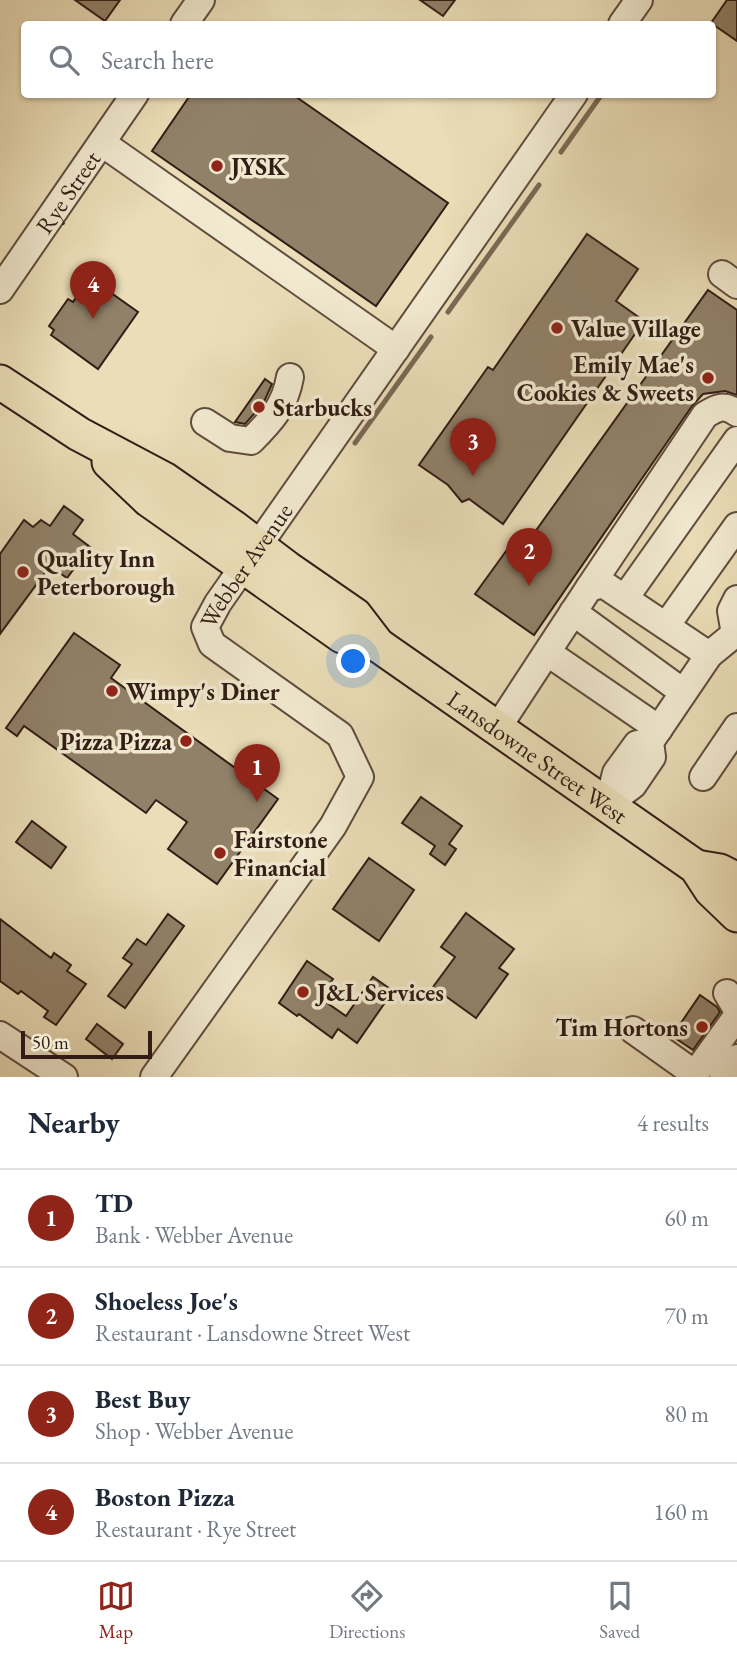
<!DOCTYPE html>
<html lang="en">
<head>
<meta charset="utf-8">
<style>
	body { margin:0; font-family:"EB Garamond",serif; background:#f2f2f3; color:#1f2937 }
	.scale { position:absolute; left:21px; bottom:18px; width:131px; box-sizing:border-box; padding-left:7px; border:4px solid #311d15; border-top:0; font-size:19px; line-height:24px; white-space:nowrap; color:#311d15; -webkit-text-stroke:5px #f1e9d0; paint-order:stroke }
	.you { position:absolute; left:354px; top:662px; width:24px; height:24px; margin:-18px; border:5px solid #fff; border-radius:50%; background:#1a73e8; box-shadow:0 0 0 10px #1a73e833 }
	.badge { display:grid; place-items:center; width:46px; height:46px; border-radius:50%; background:#8f2418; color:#fff; font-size:23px; font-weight:700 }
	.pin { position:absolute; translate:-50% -58px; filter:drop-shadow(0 2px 4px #0008) }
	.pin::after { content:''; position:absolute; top:37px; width:24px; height:21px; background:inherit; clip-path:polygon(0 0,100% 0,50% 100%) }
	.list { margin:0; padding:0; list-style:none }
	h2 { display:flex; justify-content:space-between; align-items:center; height:91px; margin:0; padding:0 28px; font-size:30px }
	h2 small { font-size:23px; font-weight:400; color:#747a83 }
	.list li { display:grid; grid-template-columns:46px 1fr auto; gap:21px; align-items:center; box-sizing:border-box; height:98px; padding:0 28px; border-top:2px solid #e0e1e3 }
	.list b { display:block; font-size:26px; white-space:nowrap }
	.list p { margin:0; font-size:23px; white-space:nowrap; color:#747a83 }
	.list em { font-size:23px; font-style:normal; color:#747a83 }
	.icon { flex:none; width:38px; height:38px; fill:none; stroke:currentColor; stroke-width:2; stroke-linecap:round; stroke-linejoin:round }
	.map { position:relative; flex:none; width:737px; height:1077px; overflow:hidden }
	.search { position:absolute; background:#fff; box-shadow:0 2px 5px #0004; left:21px; right:21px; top:21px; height:77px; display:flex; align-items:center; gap:18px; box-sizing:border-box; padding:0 24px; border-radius:7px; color:#747a83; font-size:26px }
	.sheet { height:483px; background:#fff }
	nav { display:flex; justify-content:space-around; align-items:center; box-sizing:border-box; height:98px; border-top:2px solid #e0e1e3; background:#fff; font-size:19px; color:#747a83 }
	nav a { display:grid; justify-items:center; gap:4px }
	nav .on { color:#8f2418 }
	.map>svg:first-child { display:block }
</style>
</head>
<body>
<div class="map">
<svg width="737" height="1077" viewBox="0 0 737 1077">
	<rect width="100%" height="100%" fill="#eaddb7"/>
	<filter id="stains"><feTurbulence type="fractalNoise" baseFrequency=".00286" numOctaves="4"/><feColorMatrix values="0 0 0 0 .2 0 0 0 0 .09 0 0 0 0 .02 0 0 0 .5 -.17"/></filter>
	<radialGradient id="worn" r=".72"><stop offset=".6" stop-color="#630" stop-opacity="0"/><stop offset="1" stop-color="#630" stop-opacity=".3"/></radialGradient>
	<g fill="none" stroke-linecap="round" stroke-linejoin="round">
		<g stroke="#7a6955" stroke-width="5">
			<path d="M561,152L602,94"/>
			<path d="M448,312L539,185"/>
			<path d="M355,443L431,337"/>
		</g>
	</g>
	<g fill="#918169" stroke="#311d15" stroke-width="2">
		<path d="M75,0H120L105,21Z"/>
		<path d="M420,0H455L443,16Z"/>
		<path d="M727,0H737V41L711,23Z"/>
		<path d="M191,94H292L448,203L376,306L152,151Z"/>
		<path d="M587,234L638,269L616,301L644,321L503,524L469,499L462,502L448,485L419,465L488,367L493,370Z"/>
		<path d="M90,278L138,312L98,369L51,335L54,330L49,326L68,299L73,302Z"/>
		<path d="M708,290L737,310V395L725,391L703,394L692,406L534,635L475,594L517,536L527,543Z"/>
		<path d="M265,379L272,384L263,404L245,424L235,422Z"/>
		<path d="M64,506L83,520L73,534L90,547L67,578L50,566L0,634V554L24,520L33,527L41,520L50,526Z"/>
		<path d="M74,633L120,665L111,678L278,799L217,884L168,849L187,822L156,800L146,813L24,726L17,736L6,728Z"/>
		<path d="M421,797L462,826L449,844L456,849L445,865L430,854L435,846L402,823Z"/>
		<path d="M32,821L66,847L51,868L16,842Z"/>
		<path d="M369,858L414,890L379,941L333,909Z"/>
		<path d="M466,913L514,949L499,968L508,974L476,1018L433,987L455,957L441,947Z"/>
		<path d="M168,914L184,926L125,1008L108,996L132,964L123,958L137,939L146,945Z"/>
		<path d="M0,919L51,958L54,953L71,965L67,971L86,984L56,1025L44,1017L48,1011L21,991L18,994L0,981Z"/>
		<path d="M307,961L333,979L320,998L346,1016L373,977L393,991L357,1043L338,1029L332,1038L299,1014L297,1016L279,1003Z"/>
		<path d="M700,995L717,1007L720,1012L693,1050L672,1036Z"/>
		<path d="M97,1024L123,1044L112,1059L86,1039Z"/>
	</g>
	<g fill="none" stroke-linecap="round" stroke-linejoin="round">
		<g stroke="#5f4d3e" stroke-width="30">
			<g id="minor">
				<path d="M184,24L201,0"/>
				<path d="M622,24L639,0"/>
				<path d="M102,143L396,349"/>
				<path d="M722,274L737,285"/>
				<path id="s1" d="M0,290L135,94"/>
				<path d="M205,422L230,438L251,441C271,421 285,406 290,377"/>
				<path d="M589,588L705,415C718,407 724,404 737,413"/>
				<path d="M625,598L737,440"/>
				<path d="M573,612L683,692"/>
				<path d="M666,626L737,526"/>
				<path d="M735,634L731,611L737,599"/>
				<path d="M548,653L659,729"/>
				<path d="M498,727L589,588L603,584L709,655"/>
				<path d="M703,777L737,727"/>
				<path d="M608,804L633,785L652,757L650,742L709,655L737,632"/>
				<path d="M608,804L616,773L637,744L650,742"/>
				<path d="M727,993L737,1010"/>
				<path d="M633,1030L695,1074L737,1016"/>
				<path d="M0,1035L64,1077"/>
				<path id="s2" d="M154,1077L333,826L360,777L340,735L212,644L205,627L218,603L574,94"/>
				<path d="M723,1077L737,1058"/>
			</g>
		</g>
		<g stroke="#311d15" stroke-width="37">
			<g id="major">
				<path id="s3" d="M0,382L79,434L164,479L233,527L287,568L355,615L378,645L696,867L711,890L737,915"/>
				<path d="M109,462L149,500L342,636L378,645"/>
				<path d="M696,867L720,871L737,880"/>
			</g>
		</g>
		<use href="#minor" stroke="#f1e9d0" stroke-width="26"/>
		<use href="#major" stroke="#eaddb7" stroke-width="33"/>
	</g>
	<g fill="#8f2418" stroke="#f1e9d0" stroke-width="2.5">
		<circle cx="217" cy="166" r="7"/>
		<circle cx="557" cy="328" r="7"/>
		<circle cx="708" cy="378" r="7"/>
		<circle cx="259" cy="407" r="7"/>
		<circle cx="23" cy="572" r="7"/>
		<circle cx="112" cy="691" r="7"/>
		<circle cx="186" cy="741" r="7"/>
		<circle cx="220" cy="853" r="7"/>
		<circle cx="303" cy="992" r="7"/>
		<circle cx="702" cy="1027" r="7"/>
	</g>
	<g text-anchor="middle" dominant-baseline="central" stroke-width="7" stroke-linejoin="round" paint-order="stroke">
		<g font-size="24" font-weight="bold" fill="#311d15" stroke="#f1e9d0" text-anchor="start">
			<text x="231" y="166">JYSK</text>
			<text x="571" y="328">Value Village</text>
			<text x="694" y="364" text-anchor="end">Emily Mae's<tspan x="694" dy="28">Cookies &amp; Sweets</tspan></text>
			<text x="273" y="407">Starbucks</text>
			<text x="37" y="558">Quality Inn<tspan x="37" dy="28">Peterborough</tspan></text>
			<text x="126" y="691">Wimpy's Diner</text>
			<text x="172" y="741" text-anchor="end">Pizza Pizza</text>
			<text x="234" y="839">Fairstone<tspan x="234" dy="28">Financial</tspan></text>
			<text x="317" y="992">J&amp;L Services</text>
			<text x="688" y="1027" text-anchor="end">Tim Hortons</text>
		</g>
		<g font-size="24" fill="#311d15" stroke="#f1e9d0">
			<text stroke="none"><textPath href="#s1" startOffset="119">Rye Street</textPath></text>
			<text stroke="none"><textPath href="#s2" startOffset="660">Webber Avenue</textPath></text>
			<text stroke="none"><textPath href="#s3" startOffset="658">Lansdowne Street West</textPath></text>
		</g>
	</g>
	<rect width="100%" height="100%" filter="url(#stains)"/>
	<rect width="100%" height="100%" fill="url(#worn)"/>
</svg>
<div class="scale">50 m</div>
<div class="you"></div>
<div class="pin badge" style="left:257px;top:802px">1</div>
<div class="pin badge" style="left:529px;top:586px">2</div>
<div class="pin badge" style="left:473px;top:476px">3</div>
<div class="pin badge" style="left:93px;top:319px">4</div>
<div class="search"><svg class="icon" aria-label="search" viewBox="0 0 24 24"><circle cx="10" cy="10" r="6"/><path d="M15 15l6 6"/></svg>Search here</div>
</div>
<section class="sheet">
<h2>Nearby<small>4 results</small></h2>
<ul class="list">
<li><span class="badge">1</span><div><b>TD</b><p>Bank · Webber Avenue</p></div><em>60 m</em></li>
<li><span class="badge">2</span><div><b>Shoeless Joe's</b><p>Restaurant · Lansdowne Street West</p></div><em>70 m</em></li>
<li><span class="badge">3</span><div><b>Best Buy</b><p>Shop · Webber Avenue</p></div><em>80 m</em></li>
<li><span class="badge">4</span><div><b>Boston Pizza</b><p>Restaurant · Rye Street</p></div><em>160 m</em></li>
</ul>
</section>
<nav>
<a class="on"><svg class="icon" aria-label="map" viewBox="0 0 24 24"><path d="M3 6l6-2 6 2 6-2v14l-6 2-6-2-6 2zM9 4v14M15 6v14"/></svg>Map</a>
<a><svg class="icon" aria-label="directions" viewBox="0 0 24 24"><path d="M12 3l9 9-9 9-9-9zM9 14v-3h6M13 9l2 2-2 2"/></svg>Directions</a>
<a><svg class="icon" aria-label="saved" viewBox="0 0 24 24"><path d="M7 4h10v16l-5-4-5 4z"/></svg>Saved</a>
</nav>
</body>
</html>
